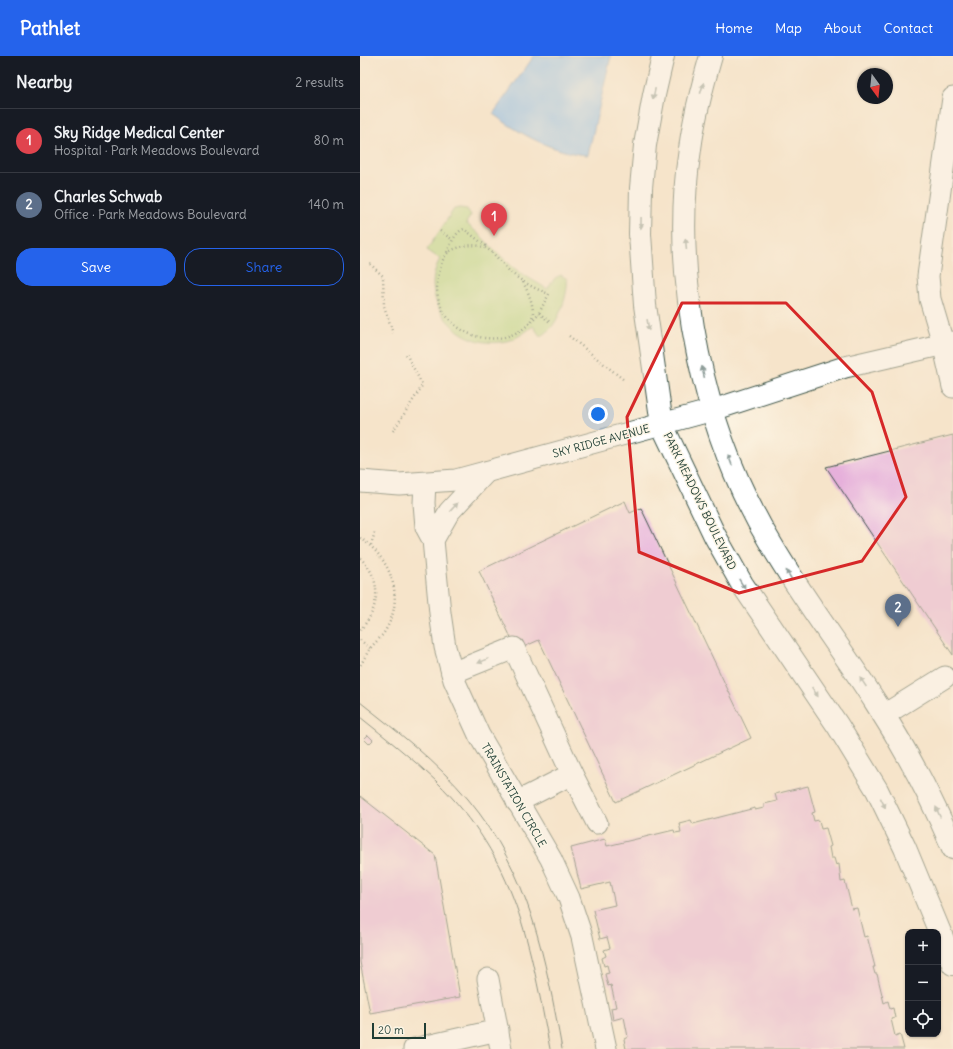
<!DOCTYPE html>
<html lang="en">
<head>
<meta charset="utf-8">
<style>
	body { margin:0; font-family:Delius,sans-serif; background:#20242c; color:#f1f3f6 }
	.controls { position:absolute; right:12px; bottom:12px; display:grid; overflow:hidden; border-radius:8px; box-shadow:0 1px 3px #0004 }
	.controls button { width:36px; height:36px; display:grid; place-items:center; padding:0; border:0; border-bottom:1px solid #363941; background:#171b24; color:#f1f3f6; font:20px sans-serif }
	.compass { position:absolute; left:497px; top:12px; width:36px; height:36px; border-radius:50%; background:#171b24; box-shadow:0 1px 3px #0004; rotate:165deg }
	.scale { position:absolute; left:12px; bottom:10px; width:54px; box-sizing:border-box; padding-left:4px; border:2px solid #1f3d34; border-top:0; font-size:11px; line-height:14px; white-space:nowrap; color:#1f3d34; -webkit-text-stroke:3px #fcf5e5; paint-order:stroke }
	.you { position:absolute; left:238px; top:358px; width:14px; height:14px; margin:-10px; border:3px solid #fff; border-radius:50%; background:#1a73e8; box-shadow:0 0 0 6px #1a73e833 }
	.badge { display:grid; place-items:center; width:26px; height:26px; border-radius:50%; background:#2563eb; color:#fff; font-size:13px; font-weight:700 }
	.pin { position:absolute; translate:-50% -33px; filter:drop-shadow(0 1px 2px #0008) }
	.pin::after { content:''; position:absolute; top:21px; width:14px; height:12px; background:inherit; clip-path:polygon(0 0,100% 0,50% 100%) }
	.list { margin:0; padding:0; list-style:none }
	h2 { display:flex; justify-content:space-between; align-items:center; height:52px; margin:0; padding:0 16px; font-size:17px }
	h2 small { font-size:13px; font-weight:400; color:#9ea1a6 }
	.list li { display:grid; grid-template-columns:26px 1fr auto; gap:12px; align-items:center; box-sizing:border-box; height:64px; padding:0 16px; border-top:1px solid #363941 }
	.list b { display:block; font-size:15px; white-space:nowrap }
	.list p { margin:0; font-size:13px; white-space:nowrap; color:#9ea1a6 }
	.list em { font-size:13px; font-style:normal; color:#9ea1a6 }
	.actions { display:flex; gap:8px; padding:12px 16px }
	.actions a { flex:1; padding:9px 0; border:1px solid #2563eb; border-radius:16px; text-align:center; font-size:14px; color:#2563eb }
	.actions .main { background:#2563eb; color:#fff }
	.icon { flex:none; width:22px; height:22px; fill:none; stroke:currentColor; stroke-width:2; stroke-linecap:round; stroke-linejoin:round }
	.map { position:relative; flex:none; width:593px; height:993px; overflow:hidden }
	header { display:flex; align-items:center; gap:24px; box-sizing:border-box; height:56px; padding:0 20px; background:#2563eb; color:#fff }
	header strong { font-size:19px }
	nav { display:flex; gap:22px; margin-inline-start:auto; font-size:14px }
	main { display:flex }
	aside { flex:1; background:#171b24 }
	.map>svg:first-child { display:block }
</style>
</head>
<body>
<header>
<strong>Pathlet</strong>
<nav><a>Home</a><a>Map</a><a>About</a><a>Contact</a></nav>
</header>
<main>
<aside>
<h2>Nearby<small>2 results</small></h2>
<ul class="list">
<li><span class="badge" style="background:#e0444e">1</span><div><b>Sky Ridge Medical Center</b><p>Hospital · Park Meadows Boulevard</p></div><em>80 m</em></li>
<li><span class="badge" style="background:#5c6f8a">2</span><div><b>Charles Schwab</b><p>Office · Park Meadows Boulevard</p></div><em>140 m</em></li>
</ul>
<div class="actions"><a class="main">Save</a><a>Share</a></div>
</aside>
<div class="map">
<svg width="593" height="993" viewBox="0 0 593 993">
	<rect width="100%" height="100%" fill="#fcf5e5"/>
	<filter id="ink" filterUnits="userSpaceOnUse"><feTurbulence type="fractalNoise" baseFrequency=".025" numOctaves="2"/><feDisplacementMap in="SourceGraphic" scale="8" xChannelSelector="R" yChannelSelector="G"/><feConvolveMatrix kernelMatrix="1 2 1 2 8 2 1 2 1" color-interpolation-filters="sRGB"/></filter>
	<filter id="wash" filterUnits="userSpaceOnUse"><feTurbulence type="fractalNoise" baseFrequency=".012" numOctaves="4" result="noise"/><feDisplacementMap in="SourceGraphic" scale="16" xChannelSelector="R" yChannelSelector="G"/><feGaussianBlur stdDeviation="0.9" result="paint"/><feColorMatrix in="noise" values="0 0 0 0 0 0 0 0 0 0 0 0 0 0 0 0 0 1.4 0 .05"/><feComposite in="paint" operator="in"/></filter>
	<g filter="url(#wash)">
		<rect width="100%" height="100%" fill="#f6e4ca"/>
		<path fill="#b4d881" stroke="#6a8a5a" d="M100,152L107,153L111,159L106,167C125,182 139,201 158,215C168,222 178,227 187,233L195,222L201,219L207,223C209,238 196,276 180,280L173,270C163,278 153,285 140,286C96,292 57,243 80,203L67,194L94,153Z"/>
		<path fill="#7db8ef" stroke="#4e7a92" d="M174,0H251L228,99C194,97 160,78 133,58Z"/>
		<g id="blocks">
			<g fill="#e6b0db">
				<path d="M593,379V599L466,411Z"/>
				<path d="M265,445L270,457L281,452L391,682L256,746L179,584L157,594L119,515Z"/>
				<path d="M8,679L13,684L9,688L4,683Z"/>
				<path d="M448,730L455,756L452,757L454,765L459,764L461,773L466,772L471,790L469,791L471,802H474L476,809L479,808L481,826L485,825L492,853L497,852L504,881L507,880L515,911H513L515,918H517L524,947L528,945L530,953L533,952L535,962L531,963L535,980L540,978L544,993H266L264,983L268,981L264,961L253,964L251,952L256,951L251,929L248,930L245,918L249,917L247,909L244,910L242,902L246,900L244,894L250,892L247,881L240,883L233,854L255,849L250,826L221,833L211,792L245,783L247,790L314,774L315,777L321,776L319,767L331,764L333,768L395,752V754L404,752V748L417,745L415,738Z"/>
				<path d="M0,740L75,799L100,941L10,957L0,906Z"/>
			</g>
		</g>
	</g>
	<g filter="url(#ink)">
		<use href="#blocks" fill-opacity="0" stroke="#3f564a" stroke-width="1"/>
		<g fill="none" stroke-linecap="round" stroke-linejoin="round">
			<g stroke="#3f564a" stroke-width="23">
				<g id="minor">
					<path d="M593,42L568,220L570,243L583,287L593,331"/>
					<path d="M0,425L39,428L96,424L353,354L485,311L593,286"/>
					<path d="M65,427L64,447L66,471L73,484L80,557L85,591L94,624L119,679L191,803L209,842L222,881L246,993"/>
					<path d="M73,484L89,456L126,416"/>
					<path d="M92,617L154,592L212,718L157,746"/>
					<path d="M524,659L585,621"/>
					<path d="M212,718L237,767"/>
					<path d="M128,923L141,993"/>
					<path d="M54,993L138,974"/>
				</g>
			</g>
			<g stroke="#3f564a" stroke-width="24">
				<g id="major">
					<path d="M303,0L294,39L285,89L281,132L280,178L285,249L302,369L355,480L382,528L478,670L517,734L545,792L593,908"/>
					<path d="M351,0C342,31 334,61 330,93C310,221 344,378 411,488C443,543 482,593 516,647C546,693 571,741 593,792"/>
				</g>
			</g>
			<g stroke="#3f564a" stroke-width="2.5" stroke-dasharray="1 3" stroke-linecap="butt">
				<path d="M80,175L93,184"/>
				<path d="M87,196C91,188 95,176 104,173L126,190"/>
				<path d="M10,208L23,220L24,250L33,277"/>
				<path d="M163,226C168,236 173,246 173,258C172,265 167,271 161,274C122,299 66,265 79,218C83,199 86,194 105,190C132,185 136,205 154,219C164,227 176,233 189,238L179,257L169,268"/>
				<path d="M179,257L191,267"/>
				<path d="M209,280L264,324"/>
				<path d="M33,375L61,332L62,328L45,296"/>
				<path d="M0,482C31,502 46,542 25,575C21,582 14,587 9,594C6,599 3,605 0,610"/>
				<path d="M11,489L15,476"/>
				<path d="M0,502C23,523 20,553 0,574"/>
				<path d="M0,584L10,592"/>
			</g>
			<use href="#minor" stroke="#fff" stroke-width="21"/>
			<use href="#major" stroke="#fff" stroke-width="22"/>
			<g stroke="#1f3d34" stroke-width="1">
				<path d="M0,646C38,676 77,706 108,743C170,817 185,901 202,993"/>
				<path d="M0,661C26,682 52,702 76,725C157,804 170,888 190,993"/>
			</g>
		</g>
		<defs><path id="oneway-solid" d="M-6-.8H1V-3.2L6.5 0L1 3.2V.8H-6Z"/></defs>
		<g fill="#8f9e9a">
			<use href="#oneway-solid" transform="translate(342 32) rotate(-74)"/>
			<use href="#oneway-solid" transform="translate(294 38) rotate(102)"/>
			<use href="#oneway-solid" transform="translate(281 167) rotate(91)"/>
			<use href="#oneway-solid" transform="translate(326 188) rotate(-94)"/>
			<use href="#oneway-solid" transform="translate(288 269) rotate(81)"/>
			<use href="#oneway-solid" transform="translate(343 316) rotate(-104)"/>
			<use href="#oneway-solid" transform="translate(370 404) rotate(-111)"/>
			<use href="#oneway-solid" transform="translate(94 451) rotate(-47)"/>
			<use href="#oneway-solid" transform="translate(429 519) rotate(-121)"/>
			<use href="#oneway-solid" transform="translate(382 528) rotate(58)"/>
			<use href="#oneway-solid" transform="translate(123 605) rotate(158)"/>
			<use href="#oneway-solid" transform="translate(503 626) rotate(-124)"/>
			<use href="#oneway-solid" transform="translate(455 636) rotate(56)"/>
			<use href="#oneway-solid" transform="translate(523 747) rotate(64)"/>
			<use href="#oneway-solid" transform="translate(578 756) rotate(-113)"/>
		</g>
	</g>
	<path d="M0 0H593V993H0ZM322,247H426L512,336L546,441L502,505L379,537L279,496L267,361Z" fill="#f6e4ca" fill-opacity=".55" fill-rule="evenodd"/>
	<path fill="none" stroke="#d62828" stroke-width="3" stroke-linejoin="round" d="M322,247H426L512,336L546,441L502,505L379,537L279,496L267,361Z"/>
	<g text-anchor="middle" dominant-baseline="central" stroke-width="3" stroke-linejoin="round" paint-order="stroke">
		<g font-size="11" fill="#1f3d34" stroke="#fcf5e5">
			<text transform="translate(241 385) rotate(-15)">SKY RIDGE AVENUE</text>
			<text transform="translate(340 445) rotate(64)">PARK MEADOWS BOULEVARD</text>
			<text transform="translate(154 739) rotate(60)">TRAINSTATION CIRCLE</text>
		</g>
	</g>
</svg>
<div class="controls">
<button>+</button>
<button>−</button>
<button><svg class="icon" aria-label="locate" viewBox="0 0 24 24"><circle cx="12" cy="12" r="6"/><path d="M12 2v4M12 18v4M2 12h4M18 12h4"/></svg></button>
</div>
<svg class="compass" viewBox="-18 -18 36 36"><path d="M0-13l5 13h-10z" fill="#e53935"/><path d="M0 13l5-13h-10z" fill="#9ea1a6"/></svg>
<div class="scale">20 m</div>
<div class="you"></div>
<div class="pin badge" style="left:134px;top:180px;background:#e0444e">1</div>
<div class="pin badge" style="left:538px;top:571px;background:#5c6f8a">2</div>
</div>
</main>
</body>
</html>
